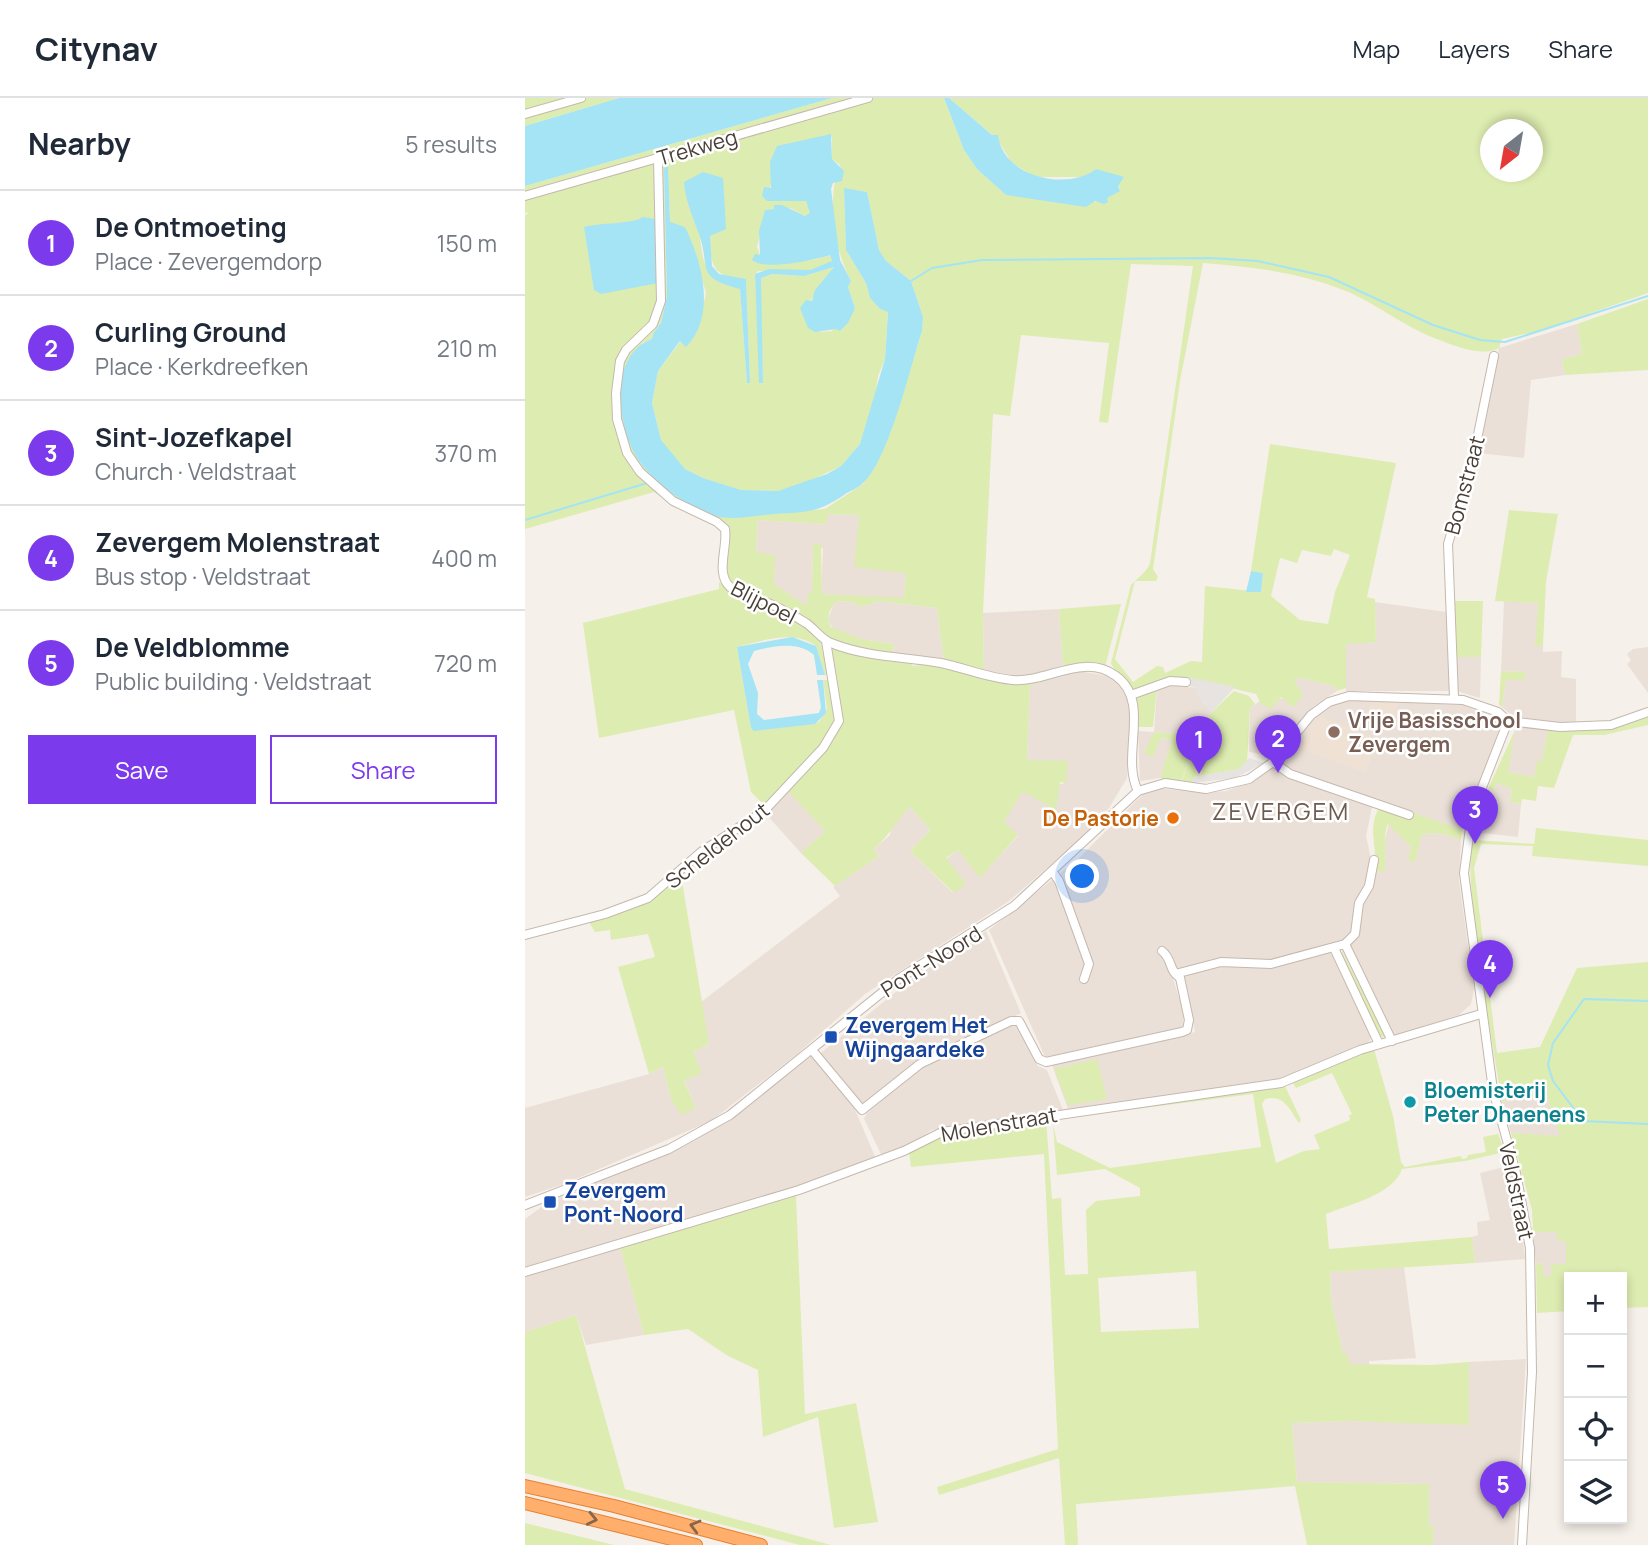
<!DOCTYPE html>
<html lang="en">
<head>
<meta charset="utf-8">
<style>
	body { margin:0; font-family:Manrope,sans-serif; background:#f2f2f3; color:#1f2937 }
	.controls { position:absolute; right:21px; bottom:21px; display:grid; overflow:hidden; border-radius:0px; box-shadow:0 4px 10px #0003 }
	.controls button { width:63px; height:63px; display:grid; place-items:center; padding:0; border:0; border-bottom:2px solid #e0e1e3; background:#fff; color:#1f2937; font:35px sans-serif }
	.compass { position:absolute; left:955px; top:21px; width:63px; height:63px; border-radius:50%; background:#fff; box-shadow:0 4px 10px #0003; rotate:211deg }
	.you { position:absolute; left:558px; top:779px; width:24px; height:24px; margin:-18px; border:5px solid #fff; border-radius:50%; background:#1a73e8; box-shadow:0 0 0 10px #1a73e833 }
	.badge { display:grid; place-items:center; width:46px; height:46px; border-radius:50%; background:#7c3aed; color:#fff; font-size:23px; font-weight:700 }
	.pin { position:absolute; translate:-50% -58px; filter:drop-shadow(0 2px 4px #0008) }
	.pin::after { content:''; position:absolute; top:37px; width:24px; height:21px; background:inherit; clip-path:polygon(0 0,100% 0,50% 100%) }
	.list { margin:0; padding:0; list-style:none }
	h2 { display:flex; justify-content:space-between; align-items:center; height:91px; margin:0; padding:0 28px; font-size:30px }
	h2 small { font-size:23px; font-weight:400; color:#747a83 }
	.list li { display:grid; grid-template-columns:46px 1fr auto; gap:21px; align-items:center; box-sizing:border-box; height:105px; padding:0 28px; border-top:2px solid #e0e1e3 }
	.list b { display:block; font-size:26px; white-space:nowrap }
	.list p { margin:0; font-size:23px; white-space:nowrap; color:#747a83 }
	.list em { font-size:23px; font-style:normal; color:#747a83 }
	.actions { display:flex; gap:14px; padding:21px 28px }
	.actions a { flex:1; padding:16px 0; border:2px solid #7c3aed; border-radius:0px; text-align:center; font-size:24px; color:#7c3aed }
	.actions .main { background:#7c3aed; color:#fff }
	.icon { flex:none; width:38px; height:38px; fill:none; stroke:currentColor; stroke-width:2; stroke-linecap:round; stroke-linejoin:round }
	.map { position:relative; flex:none; width:1123px; height:1447px; overflow:hidden }
	header { display:flex; align-items:center; gap:42px; box-sizing:border-box; height:98px; padding:0 35px; background:#fff; border-bottom:2px solid #e0e1e3 }
	header strong { font-size:33px }
	nav { display:flex; gap:38px; margin-inline-start:auto; font-size:24px }
	main { display:flex }
	aside { flex:1; background:#fff }
	.map>svg:first-child { display:block }
</style>
</head>
<body>
<header>
<strong>Citynav</strong>
<nav><a>Map</a><a>Layers</a><a>Share</a></nav>
</header>
<main>
<aside>
<h2>Nearby<small>5 results</small></h2>
<ul class="list">
<li><span class="badge">1</span><div><b>De Ontmoeting</b><p>Place · Zevergemdorp</p></div><em>150 m</em></li>
<li><span class="badge">2</span><div><b>Curling Ground</b><p>Place · Kerkdreefken</p></div><em>210 m</em></li>
<li><span class="badge">3</span><div><b>Sint-Jozefkapel</b><p>Church · Veldstraat</p></div><em>370 m</em></li>
<li><span class="badge">4</span><div><b>Zevergem Molenstraat</b><p>Bus stop · Veldstraat</p></div><em>400 m</em></li>
<li><span class="badge">5</span><div><b>De Veldblomme</b><p>Public building · Veldstraat</p></div><em>720 m</em></li>
</ul>
<div class="actions"><a class="main">Save</a><a>Share</a></div>
</aside>
<div class="map">
<svg width="1123" height="1447" viewBox="0 0 1123 1447">
	<rect width="100%" height="100%" fill="#f6f0ea"/>
	<g fill="#eae0d7">
		<path d="M1052,226L1057,256L1037,261L1040,277L1006,282L999,360L953,355L974,250Z"/>
		<path d="M302,416L334,417L381,475L379,501L296,496L298,451L288,446L287,493L282,509L249,486L231,455L233,422L301,426Z"/>
		<path d="M314,503L327,504L336,509L354,503L412,510L419,563L368,555L369,546L337,541L309,532L303,522L308,507Z"/>
		<path d="M979,503L1013,505L1011,547L1018,548V554L1037,553L1036,579L1051,581V627L987,618L977,609L981,582L1000,574L976,573Z"/>
		<path d="M850,504L921,514L926,593H821L820,545L851,544Z"/>
		<path d="M534,511L538,567L501,579L459,573L458,515Z"/>
		<path d="M1123,549V595L1102,566L1106,562L1102,556L1108,551Z"/>
		<path d="M930,559H956L955,600L931,593Z"/>
		<path d="M553,573L590,579L602,596L606,611L602,680L584,710L562,735L484,803L340,896L271,957L186,1023L39,1086L0,1099V1010L124,976L138,969L146,1001L171,1010L159,982L168,954L184,946L176,904L315,798L308,789L354,758L349,751L365,737L367,726L385,709L405,732L385,753L428,795L421,761L433,752L455,779L493,738L478,724L496,696L540,685L502,662L505,587Z"/>
		<path d="M776,580L809,588L812,593L789,608L747,658L724,654L725,610L735,603L777,598L768,581Z"/>
		<path d="M642,587L673,590L672,597L687,614L672,638L629,634L627,659L636,640L648,642L635,680L615,683L613,633L629,634L632,591Z"/>
		<path d="M823,602L938,607L970,621L974,631L973,642L937,732L766,674L754,664L793,617L811,605Z"/>
		<path d="M999,629L1023,631L1017,664L1009,679L982,674L990,632Z"/>
		<path d="M750,668L847,709L841,738L846,761L842,787L827,836L814,845L745,863L718,862L646,874L659,916L658,927L655,931L520,959L464,832L552,762L621,693L632,690L676,695L701,693L720,686Z"/>
		<path d="M972,685L987,691L985,704L996,706L993,739L948,734L963,691L969,693Z"/>
		<path d="M262,691L300,733L276,755L241,716Z"/>
		<path d="M864,726L886,749L884,763H890L897,736L915,735L936,742L934,783L949,891L946,906L934,917L872,937L866,936L824,848L849,772L861,761L859,745Z"/>
		<path d="M461,833L496,915L396,963L340,1007L336,1006L296,955L389,879Z"/>
		<path d="M802,854L809,857L847,938L844,944L757,982L543,1011L527,967L670,934L659,877L695,867L732,869Z"/>
		<path d="M487,926L495,929L513,968L522,972L538,1012L407,1032L382,1048L357,1058L339,1021L342,1015L398,967Z"/>
		<path d="M287,958L328,1007L351,1061L246,1098L0,1172V1121L22,1105L158,1049L210,1019Z"/>
		<path d="M989,1000H1022L1036,1039L986,1035L977,1004Z"/>
		<path d="M983,1068L995,1115L1000,1161L950,1165L947,1139L953,1137L952,1124L965,1122L955,1075Z"/>
		<path d="M1032,1133L1041,1143V1166L1026,1178H1018V1166L1011,1165L1008,1134Z"/>
		<path d="M95,1149L119,1237L61,1247L51,1217L0,1234V1176Z"/>
		<path d="M879,1169L891,1260L844,1263V1268L824,1266L818,1256L806,1203L805,1174Z"/>
		<path d="M1001,1261L989,1447H908L909,1429L904,1428L903,1386L772,1384L767,1325L821,1323L944,1326V1264Z"/>
	</g>
	<path fill="#efe1d3" d="M847,604L874,605L864,628L859,623L841,675L775,651L784,628L796,618L851,640L857,621L843,611Z"/>
	<g fill="#ddecb1" fill-rule="evenodd">
		<path d="M0,0H94L0,28Z"/>
		<path d="M307,0H419L439,52L452,71L481,97L573,104L595,91L593,88L596,83L571,71L560,79H510L486,64L473,42L424,0H1123V195L1018,232L977,241L974,250C958,259 933,249 917,243C882,231 854,207 821,193C774,174 728,169 678,165L655,283L628,471L633,479L631,483H610L590,561L608,584L632,568L638,569L640,575L666,563L677,564L680,488L736,494L738,475L726,473L745,346L871,365L842,499L850,501L851,544L821,546V590L812,593L809,588L776,580L769,581L778,598L768,609L756,599L747,611L736,606L731,596L660,579L658,587H642L632,591L628,629H612C612,616 614,599 605,588C599,579 590,576 586,565L606,487C613,479 622,474 625,465L668,168L606,166L583,325L574,324L584,245L496,237L485,318L468,316L458,515L459,573L419,563L412,510L354,503L336,509L327,504L314,503C304,508 301,520 306,529L337,541L369,546L368,555L331,550L308,542L204,485L201,477L202,430L164,416L129,394L0,431V118L4,114L0,115V88ZM965,32H1007V74H965ZM307,39V61L315,67C301,102 309,150 326,183L323,189L330,210L307,233L295,234L284,205L309,169L279,178L247,176L235,180L238,285H235L230,177L233,173L285,172L307,164L305,157C279,166 261,165 235,157L232,149L240,113L265,110L280,118L286,116L281,103H242L247,81L245,64ZM143,68L145,125L160,129L181,194L180,201L156,243L133,273L127,305L136,342L145,355L160,371L178,380L216,392L253,393L270,390L316,368L335,346L350,302L353,278L360,261L363,213L355,211L345,200L341,185L321,152L319,91L342,94L354,152L361,163L386,183L398,219L397,233L365,336L338,386L300,411L194,419L161,404L115,365L117,245L127,241L129,234L136,225L142,198L139,71ZM175,138H185C186,170 187,178 221,182L225,285H222L215,190C183,179 178,173 175,138ZM303,416L334,417L329,469L381,475L379,500L297,496L296,446H288L287,493L282,498V508L249,486L250,457L231,454L233,422L301,426ZM809,451L825,457L810,494L803,526L775,522L746,498L755,460L772,465L777,452L806,458Z"/>
		<path d="M1123,201V272L1040,277L1037,261L1057,256L1052,226Z"/>
		<path d="M984,412L1033,416L1021,484L1018,548H1010L1013,505L970,503Z"/>
		<path d="M194,484L283,530L295,542L303,576L300,577L291,548C269,531 236,543 212,549L226,630L244,631L294,624L302,611L298,582H304L312,620L307,636L240,708L226,694L209,612L74,640L58,525L194,491Z"/>
		<path d="M926,503H958L956,559H930Z"/>
		<path d="M596,506L580,569L538,567L534,511Z"/>
		<path d="M307,550L384,563L388,568L405,566L473,582L523,579L524,582L505,587L502,662L543,663L541,685L535,684L531,712L501,695L496,696L479,724L493,737L455,780L433,752L421,760L441,786L429,795L385,753L405,732L385,709C370,724 365,737 349,751L354,758L310,788L276,755L300,733L262,692L301,651L318,623Z"/>
		<path d="M976,573L1001,574L999,582H981L977,609L974,607Z"/>
		<path d="M709,593L724,598L730,606L725,610L722,666L715,671L669,679L667,685L657,683L665,659L656,684L635,680L647,642L636,640L628,659L619,655L629,634L672,638L687,614Z"/>
		<path d="M1123,616V627L1079,637H1048L1029,690L1013,688L1011,703L997,701L996,706L985,704L987,691L972,685L969,693L963,691L990,632L983,674L1009,679L1012,663H1017L1023,631L1091,629Z"/>
		<path d="M867,707L937,732L936,742L915,735L897,736L890,764L883,762L886,749L863,726C856,742 864,758 859,774L849,772C854,752 842,732 853,712Z"/>
		<path d="M1011,730L1123,742V768L1007,758L1008,748L956,746L949,770L972,955L1015,949L1052,870L1123,864V1209L1097,1210V1179H1044V1213L1012,1215L1011,1165L1018,1166V1178H1026V1166H1041V1143H1033L1031,1134H1008L1007,1112L986,1035L1035,1038L1022,1000H989L977,1004C971,964 934,765 949,742L1009,746Z"/>
		<path d="M156,777L184,946L168,954L177,975L159,983L171,1010L156,1017L146,1001L138,969L124,976L93,869L130,859L123,836L86,842L85,832L70,834L64,824L123,803Z"/>
		<path d="M817,853L860,937L858,939L854,938L815,856Z"/>
		<path d="M849,951L868,1018L876,1064L880,1069L936,1058L937,1061L942,1060L943,1057L961,1054L958,1039L973,1036L980,1054L940,1063L877,1071C868,1097 825,1106 801,1116L804,1151L947,1139L950,1165L805,1174L806,1203L818,1256H823L824,1266L906,1267L944,1264V1327L821,1323L767,1325L772,1384L904,1386V1428H909L908,1447H782L770,1388L551,1406L553,1447H540L534,1360L414,1397L412,1389L533,1351L519,1056L386,1069L384,1054L410,1037L521,1021L527,1101L536,1100L540,1177L563,1176L561,1112L571,1103L615,1098V1090L580,1071L532,1077L528,1027L532,1044L585,1070L736,1049L728,996L533,1021L760,988L776,1022L774,1025C765,1012 759,996 740,1001L737,1006L751,1065L779,1053L795,1051L789,1037L825,1022L824,1017L827,1016L807,975L771,990L768,985ZM671,1173L674,1230L576,1234L573,1180Z"/>
		<path d="M572,961L582,1001L543,1007L529,971Z"/>
		<path d="M271,1098L280,1316L331,1305L353,1424L309,1430L293,1319L238,1339L233,1272L203,1258L163,1231L119,1237L95,1149Z"/>
		<path d="M51,1217L100,1391L306,1447H275L0,1375V1234Z"/>
		<path d="M0,1425L89,1447H0Z"/>
	</g>
	<g fill="#e7e3e1">
		<path d="M659,579L673,581L710,589L687,614L672,597V590L658,587Z"/>
		<path d="M724,660L739,665L710,680L667,685L669,679L714,671Z"/>
	</g>
	<g fill="#a4e4f5">
		<path d="M94,0H307L0,88V28Z"/>
		<path d="M419,0H424L467,37H473C478,80 543,93 571,71L599,79L593,88L595,93L582,100L583,104L579,106L570,103L561,109L481,97L452,71L439,52Z"/>
		<path d="M306,36L307,61L319,73L317,83L308,85L306,91L315,162L326,183L323,189L330,210L323,225L315,233L311,231L290,234L283,230L275,210L281,202L287,203L290,192L309,169L279,178L247,176L236,180L238,285H234L230,176L244,171L285,172L307,163L305,157C289,162 239,173 227,162L230,156L235,157L234,133L240,112L249,111V107H257L280,118L285,115L281,103H242L237,98L239,89L246,90L245,64L252,48Z"/>
		<path d="M143,67L145,124L160,129C177,164 192,217 161,249L155,243L133,273L127,305L136,342L160,371L178,380L216,392L253,393L302,376L316,368L335,346L360,261L363,214L355,211L345,200L341,185L321,152L319,90L342,94L354,152L361,163L386,183L398,219L397,233C385,269 364,363 337,386C332,391 324,393 319,397C292,415 282,414 249,416C232,417 207,423 191,418C164,410 130,386 114,363C92,330 82,257 127,241L129,234L136,225L142,198L139,71Z"/>
		<path d="M178,74L198,80L201,131L185,138L187,168L194,176L221,181L225,285H222L215,191C169,179 186,170 174,136C167,117 161,104 159,84Z"/>
		<path d="M118,119L130,121L133,185L76,196L69,192L59,129C77,124 105,127 118,119Z"/>
		<path d="M726,473L738,475L736,494H721Z"/>
		<path d="M267,539L291,548L300,577H292L289,557C273,543 248,548 229,553L223,566L233,595L232,616L239,622L294,615L296,609L292,582H298L301,615L290,626L229,633L226,630L212,549Z"/>
	</g>
	<g fill="none" stroke-linecap="round" stroke-linejoin="round">
		<g stroke="#a4e4f5" stroke-width="2">
			<path d="M386,183L407,170L457,162L686,160L733,163L804,179L908,227L955,242L980,244L1123,198"/>
			<path d="M0,422L122,385"/>
			<path d="M1123,903L1059,901L1028,945L1023,967L1028,983L1058,1023L1123,1026"/>
		</g>
		<g stroke="#c5b8ae" stroke-width="10">
			<g id="minor">
				<path d="M0,16L56,0"/>
				<path d="M133,60L136,203L128,226L101,252L95,263L91,295L92,321L102,355L115,374L148,403L192,424L200,431C203,449 190,475 205,489C231,499 257,510 281,525C290,531 296,541 306,545C340,559 380,559 416,565C440,570 463,580 488,582C521,585 559,554 591,578C627,604 595,658 613,693"/>
				<path d="M0,98L343,0"/>
				<path d="M606,597L645,583L661,584"/>
				<path d="M929,600L923,446L948,361L969,258"/>
				<path d="M983,623L947,715L939,775L968,992L991,1075L1005,1150L1007,1274L997,1447"/>
				<path d="M748,664L765,676L884,717"/>
				<path d="M527,773L534,783L564,866L559,881"/>
				<path d="M0,837L80,816L123,800L176,754L239,713L298,650L314,623L301,543"/>
				<path d="M820,846L867,943"/>
				<path d="M809,850L854,946"/>
				<path d="M637,853C647,860 644,873 654,879"/>
				<path d="M287,952L337,1012L395,966L486,923H494L514,961L521,964L657,934L662,932L664,922L654,875L696,864L746,866L820,846L830,836L834,805L844,788L849,762"/>
				<path d="M0,1107L144,1051L205,1017L375,880L489,808L613,693L640,685L681,691L724,681L748,664L786,617L804,604L824,598L938,602L973,614L983,623L1035,629L1086,627L1123,614"/>
				<path d="M0,1174L274,1092L379,1053L417,1034L756,985L835,952L956,916"/>
			</g>
		</g>
		<g stroke="#e68033" stroke-width="14">
			<g id="highway">
				<path d="M0,1388L89,1408L236,1447"/>
				<path d="M0,1405L171,1447"/>
			</g>
		</g>
		<use href="#minor" stroke="#fff" stroke-width="8"/>
		<use href="#highway" stroke="#ffaf6b" stroke-width="12"/>
	</g>
	<defs><path id="oneway-chevron" d="M-2-3.5L2.5 0L-2 3.5" fill="none" stroke-width="1.6" stroke-linecap="round" stroke-linejoin="round" transform="scale(1.75)"/></defs>
	<g stroke="#896649">
		<use href="#oneway-chevron" transform="translate(67 1421) rotate(13)"/>
		<use href="#oneway-chevron" transform="translate(170 1428) rotate(-165)"/>
	</g>
	<circle fill="#8d6e63" stroke="#fff" stroke-width="2.5" cx="809" cy="634" r="7"/>
	<circle fill="#e8710a" stroke="#fff" stroke-width="2.5" cx="648" cy="720" r="7"/>
	<g fill="#1a4fb4" stroke="#fff" stroke-width="2.5">
		<rect x="299" y="932" width="14" height="14" rx="3.5"/>
		<rect x="18" y="1097" width="14" height="14" rx="3.5"/>
	</g>
	<circle fill="#0f9aa8" stroke="#fff" stroke-width="2.5" cx="885" cy="1004" r="7"/>
	<g text-anchor="middle" dominant-baseline="central" stroke-width="5" stroke-linejoin="round" paint-order="stroke">
		<g font-size="21" fill="#4a3f37" stroke="#fff">
			<text transform="translate(172 49) rotate(-16)">Trekweg</text>
			<text transform="translate(939 387) rotate(-75)">Bomstraat</text>
			<text transform="translate(239 504) rotate(27)">Blijpoel</text>
			<text transform="translate(192 747) rotate(-38)">Scheldehout</text>
			<text transform="translate(406 863) rotate(-32)">Pont-Noord</text>
			<text transform="translate(474 1026) rotate(-10)">Molenstraat</text>
			<text transform="translate(992 1093) rotate(78)">Veldstraat</text>
		</g>
		<g font-size="21" font-weight="bold" fill="#785e54" stroke="#fff" text-anchor="start">
			<text x="823" y="622">Vrije Basisschool<tspan x="823" dy="24">Zevergem</tspan></text>
		</g>
		<g font-size="21" font-weight="bold" fill="#c56008" stroke="#fff" text-anchor="end">
			<text x="634" y="720">De Pastorie</text>
		</g>
		<g font-size="21" font-weight="bold" fill="#164399" stroke="#fff" text-anchor="start">
			<text x="320" y="927">Zevergem Het<tspan x="320" dy="24">Wijngaardeke</tspan></text>
			<text x="39" y="1092">Zevergem<tspan x="39" dy="24">Pont-Noord</tspan></text>
		</g>
		<g font-size="21" font-weight="bold" fill="#0d838f" stroke="#fff" text-anchor="start">
			<text x="899" y="992">Bloemisterij<tspan x="899" dy="24">Peter Dhaenens</tspan></text>
		</g>
		<g font-size="24" letter-spacing="2" fill="#6e5a4e" stroke="#fff">
			<text x="756" y="712">ZEVERGEM</text>
		</g>
	</g>
</svg>
<div class="controls">
<button>+</button>
<button>−</button>
<button><svg class="icon" aria-label="locate" viewBox="0 0 24 24"><circle cx="12" cy="12" r="6"/><path d="M12 2v4M12 18v4M2 12h4M18 12h4"/></svg></button>
<button><svg class="icon" aria-label="layers" viewBox="0 0 24 24"><path d="M12 4l9 5-9 5-9-5zM3 14l9 5 9-5"/></svg></button>
</div>
<svg class="compass" viewBox="-18 -18 36 36"><path d="M0-13l5 13h-10z" fill="#e53935"/><path d="M0 13l5-13h-10z" fill="#747a83"/></svg>
<div class="you"></div>
<div class="pin badge" style="left:674px;top:676px">1</div>
<div class="pin badge" style="left:753px;top:675px">2</div>
<div class="pin badge" style="left:950px;top:746px">3</div>
<div class="pin badge" style="left:965px;top:900px">4</div>
<div class="pin badge" style="left:978px;top:1421px">5</div>
</div>
</main>
</body>
</html>
